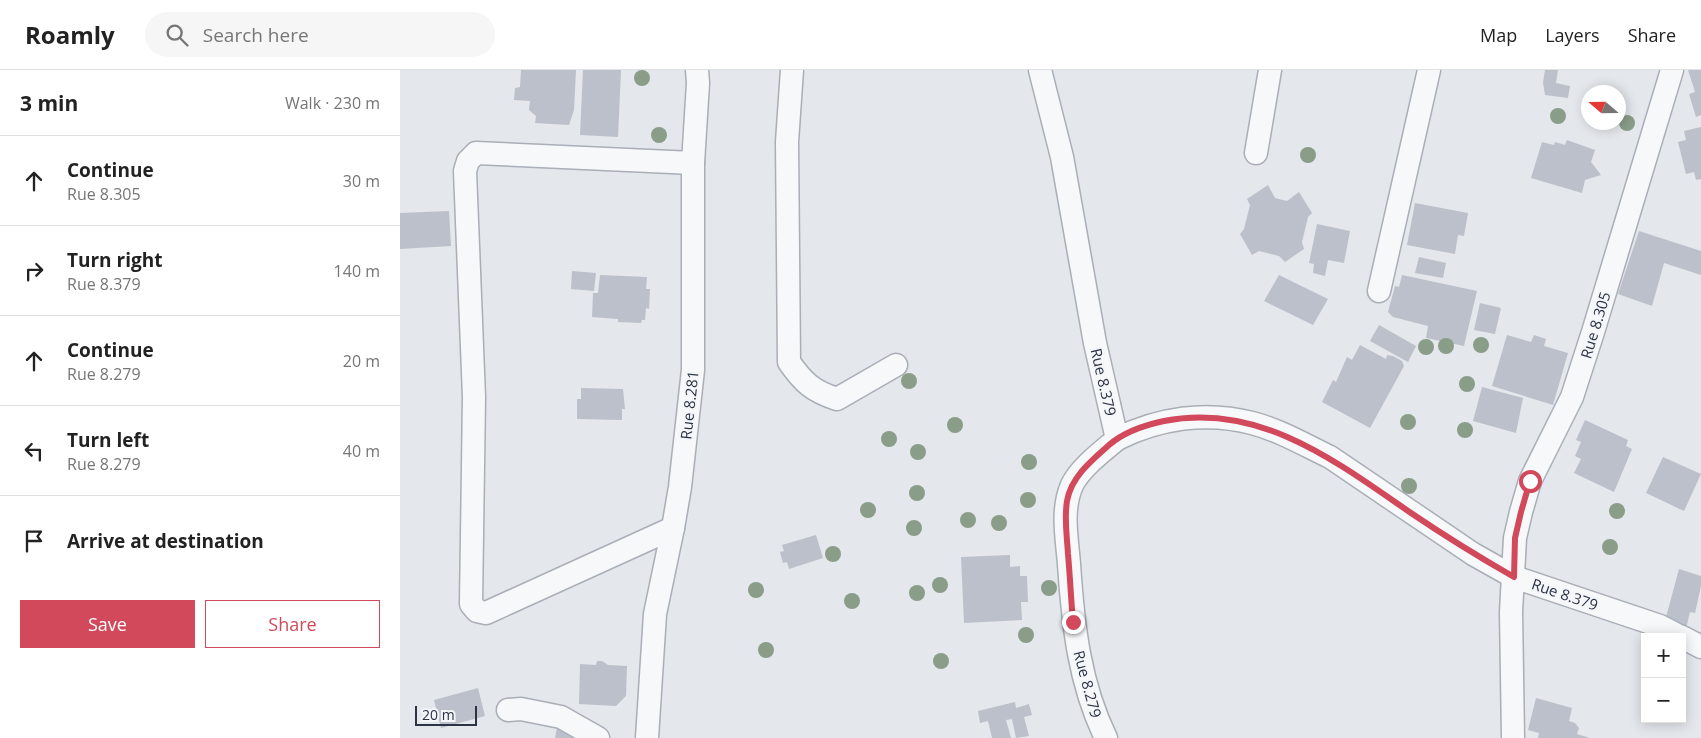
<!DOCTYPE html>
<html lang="en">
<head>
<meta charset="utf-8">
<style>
	body { margin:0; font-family:"Open Sans",sans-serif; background:#f6f6f6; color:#222 }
	.controls { position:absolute; right:15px; bottom:15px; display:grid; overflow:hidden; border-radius:0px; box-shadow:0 2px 12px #0003 }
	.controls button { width:45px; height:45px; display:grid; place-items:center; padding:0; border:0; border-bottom:1px solid #e0e0e0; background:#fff; color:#222; font:25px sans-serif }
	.compass { position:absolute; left:1181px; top:15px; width:45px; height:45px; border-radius:50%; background:#fff; box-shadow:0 2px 12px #0003; rotate:290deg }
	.scale { position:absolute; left:15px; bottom:12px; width:62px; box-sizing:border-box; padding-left:5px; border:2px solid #2b3445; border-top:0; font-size:14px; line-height:18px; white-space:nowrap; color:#2b3445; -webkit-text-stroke:4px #f4f6f9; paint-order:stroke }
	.stop { position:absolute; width:15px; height:15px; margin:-11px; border:4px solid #d1495b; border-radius:50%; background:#fff }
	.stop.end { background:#d1495b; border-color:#fff; box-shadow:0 1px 5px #0008 }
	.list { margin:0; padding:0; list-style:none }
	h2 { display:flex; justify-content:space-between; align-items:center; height:65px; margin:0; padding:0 20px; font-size:21px }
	h2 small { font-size:16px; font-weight:400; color:#767676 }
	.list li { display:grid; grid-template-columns:32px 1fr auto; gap:15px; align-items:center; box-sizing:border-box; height:90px; padding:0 20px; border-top:1px solid #e0e0e0 }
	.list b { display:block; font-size:19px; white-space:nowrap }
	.list p { margin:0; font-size:16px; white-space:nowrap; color:#767676 }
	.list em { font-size:16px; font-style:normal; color:#767676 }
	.actions { display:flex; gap:10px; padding:15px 20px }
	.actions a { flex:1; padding:11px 0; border:1px solid #d1495b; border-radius:0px; text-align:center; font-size:18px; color:#d1495b }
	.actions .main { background:#d1495b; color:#fff }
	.icon { flex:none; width:28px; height:28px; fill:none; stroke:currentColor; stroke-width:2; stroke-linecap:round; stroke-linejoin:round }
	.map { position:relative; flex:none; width:1301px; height:668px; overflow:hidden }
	header { display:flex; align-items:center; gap:30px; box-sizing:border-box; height:70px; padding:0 25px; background:#fff; border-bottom:1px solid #e0e0e0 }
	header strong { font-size:24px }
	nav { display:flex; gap:28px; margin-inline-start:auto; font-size:18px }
	.search { width:350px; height:45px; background:#f6f6f6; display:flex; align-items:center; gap:12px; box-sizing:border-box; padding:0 18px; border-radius:28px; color:#767676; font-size:19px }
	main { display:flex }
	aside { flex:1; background:#fff }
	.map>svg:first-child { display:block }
</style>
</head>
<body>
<header>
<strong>Roamly</strong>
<div class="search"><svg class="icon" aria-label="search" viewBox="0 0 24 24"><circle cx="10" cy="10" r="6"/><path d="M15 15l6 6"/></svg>Search here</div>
<nav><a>Map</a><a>Layers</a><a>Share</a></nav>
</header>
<main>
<aside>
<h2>3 min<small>Walk · 230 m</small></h2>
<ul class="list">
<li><svg class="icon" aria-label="ahead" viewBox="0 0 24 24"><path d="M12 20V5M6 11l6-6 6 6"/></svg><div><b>Continue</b><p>Rue 8.305</p></div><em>30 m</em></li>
<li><svg class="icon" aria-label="right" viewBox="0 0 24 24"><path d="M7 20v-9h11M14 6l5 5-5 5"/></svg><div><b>Turn right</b><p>Rue 8.379</p></div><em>140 m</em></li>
<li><svg class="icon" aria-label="ahead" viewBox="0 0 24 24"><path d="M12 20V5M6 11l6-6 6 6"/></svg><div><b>Continue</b><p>Rue 8.279</p></div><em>20 m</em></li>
<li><svg class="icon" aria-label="left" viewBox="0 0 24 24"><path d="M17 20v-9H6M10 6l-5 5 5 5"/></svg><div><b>Turn left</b><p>Rue 8.279</p></div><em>40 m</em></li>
<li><svg class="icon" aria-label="arrive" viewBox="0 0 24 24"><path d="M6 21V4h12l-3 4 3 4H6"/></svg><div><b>Arrive at destination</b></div></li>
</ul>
<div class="actions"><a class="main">Save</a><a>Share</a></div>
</aside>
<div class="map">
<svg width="1301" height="668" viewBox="0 0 1301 668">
	<rect width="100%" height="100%" fill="#e4e7ec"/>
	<g fill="#bbc0ca">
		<path d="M121,0H176L174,40L169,55L135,53L136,46L129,40L130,31L114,30L115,18L120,17Z"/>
		<path d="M183,0H221L218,67L180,65Z"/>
		<path d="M1145,0H1158L1156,13L1170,16L1168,28L1145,25L1143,13Z"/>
		<path d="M1288,0H1301V45L1296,47L1289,24L1295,22Z"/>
		<path d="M1301,57V109L1296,110L1294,102L1286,104L1278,72L1286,70L1284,61Z"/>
		<path d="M1167,70L1195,80L1191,92L1201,105L1185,110L1182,123L1131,108L1142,72L1154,75L1155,72L1165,75Z"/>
		<path d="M868,115L875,128L887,131L899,122L912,143L908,147L902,172L904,179L885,192L879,186L859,181L852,185L840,164L844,159L850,135L847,129Z"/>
		<path d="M1015,133L1068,143L1064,166L1058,165L1055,184L1007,175Z"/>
		<path d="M49,141L51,176L0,179V143Z"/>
		<path d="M917,154L950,161L944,193L928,190L925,206L913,203L914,194L909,193Z"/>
		<path d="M1239,161L1301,181V205L1264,193L1252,236L1218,224Z"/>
		<path d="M1019,187L1046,193L1043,208L1015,203Z"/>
		<path d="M172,201L196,203L194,221L171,219Z"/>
		<path d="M200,205L247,207L246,219H250L249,239L246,238L245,250H242L241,253L218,252V249L192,247L193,223H198Z"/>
		<path d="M879,205L928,229L913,255L864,231Z"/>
		<path d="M1002,205L1077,221L1064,276L1026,268L1028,256L993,247L988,242L995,216L999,217Z"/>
		<path d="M1080,233L1101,238L1095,264L1074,260Z"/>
		<path d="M979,255L1016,276L1008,292L970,271Z"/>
		<path d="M1107,265L1131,272L1134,265L1146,269L1144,276L1168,283L1153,335L1092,316Z"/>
		<path d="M960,275L986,289L987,285L993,286L1002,291L1004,296L970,358L922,332L933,310L936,312L947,287L952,290Z"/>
		<path d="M1082,317L1123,328L1116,363L1073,351Z"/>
		<path d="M181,318L223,319L225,339H222V350L177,349V329H181Z"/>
		<path d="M1185,350L1228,370L1226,376L1232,379L1214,422L1174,403L1181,389L1175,386L1181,372L1176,370Z"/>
		<path d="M1263,387L1301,404L1284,441L1246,423Z"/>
		<path d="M416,465L423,488L389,499L387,492L383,493L380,482L384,481L382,475Z"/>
		<path d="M610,485V497L620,496V506H627L628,532H621L622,550L564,553L561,487Z"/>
		<path d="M1279,499L1301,506V516L1295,543L1290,542L1286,559L1265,551Z"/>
		<path d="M197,591H202L208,595L227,596L226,626L216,636L179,634L180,594L196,595Z"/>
		<path d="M78,618L85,646L41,658L34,630Z"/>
		<path d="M1136,628L1172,638L1169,651L1175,653L1179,658L1177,664L1190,668H1138L1139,663L1128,660Z"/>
		<path d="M615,632L616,638L629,634L632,645L624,647L629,666L616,668L612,649L606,650L611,668H592L588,651L580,653L578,641Z"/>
		<path d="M157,658L173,668H155Z"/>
	</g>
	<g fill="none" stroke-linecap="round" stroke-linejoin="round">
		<g stroke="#a9aeb7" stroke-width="25">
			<g id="street">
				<path d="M392,0L387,72L389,292C403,312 412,321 437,329L496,295"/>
				<path d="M640,0L662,87L695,273L717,369C759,348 806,341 852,353C879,360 905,375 930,387L1073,484L1114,507L1260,556L1281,567"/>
				<path d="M856,83L870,0"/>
				<path d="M979,221L1029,0"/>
				<path d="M273,458L86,543L77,541L71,534L74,327L65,101L68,91L76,83L293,93"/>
				<path d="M1282,567L1301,577"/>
				<path d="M108,640L121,639L161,647L198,668"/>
				<path d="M247,668L255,544L273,458L280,417L293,300V93L298,13L297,0"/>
				<path d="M706,668C679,613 673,554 669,494C667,468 661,440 672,415C680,398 703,381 717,369"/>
				<path d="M1113,668L1111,542L1115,468L1121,442L1130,411L1172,327L1193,262L1272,0"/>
			</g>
		</g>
		<use href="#street" stroke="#f7f8fa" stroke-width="22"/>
	</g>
	<g fill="#899d89">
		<circle cx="242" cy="8" r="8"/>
		<circle cx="1158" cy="46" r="8"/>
		<circle cx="1227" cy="53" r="8"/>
		<circle cx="259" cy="65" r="8"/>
		<circle cx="908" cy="85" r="8"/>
		<circle cx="1081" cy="275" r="8"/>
		<circle cx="1046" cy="276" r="8"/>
		<circle cx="1026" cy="277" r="8"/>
		<circle cx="509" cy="311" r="8"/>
		<circle cx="1067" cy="314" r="8"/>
		<circle cx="1008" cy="352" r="8"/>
		<circle cx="555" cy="355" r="8"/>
		<circle cx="1065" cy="360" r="8"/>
		<circle cx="489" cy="369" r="8"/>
		<circle cx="518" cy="382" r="8"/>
		<circle cx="629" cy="392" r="8"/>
		<circle cx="1009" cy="416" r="8"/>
		<circle cx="517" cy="423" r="8"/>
		<circle cx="628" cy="430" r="8"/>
		<circle cx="468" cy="440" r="8"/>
		<circle cx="1217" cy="441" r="8"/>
		<circle cx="568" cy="450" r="8"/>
		<circle cx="599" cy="453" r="8"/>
		<circle cx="514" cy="458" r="8"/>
		<circle cx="1210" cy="477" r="8"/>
		<circle cx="433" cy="484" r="8"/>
		<circle cx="540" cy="515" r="8"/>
		<circle cx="649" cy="518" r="8"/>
		<circle cx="356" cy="520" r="8"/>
		<circle cx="517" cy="523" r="8"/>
		<circle cx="452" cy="531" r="8"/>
		<circle cx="626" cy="565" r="8"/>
		<circle cx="366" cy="580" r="8"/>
		<circle cx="541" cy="591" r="8"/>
	</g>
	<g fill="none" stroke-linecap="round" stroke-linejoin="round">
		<path stroke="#d1495b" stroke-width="6" d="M673,552C671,529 670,506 668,484C667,466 664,449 667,431C671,407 692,390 709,375C724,362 745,355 764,351C860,332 937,392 1011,443C1045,466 1079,487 1114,507L1115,468L1121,442L1130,411"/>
	</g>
	<g text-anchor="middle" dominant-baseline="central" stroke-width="4.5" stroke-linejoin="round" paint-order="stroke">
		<g font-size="15" fill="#2b3445" stroke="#f4f6f9">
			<text transform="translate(1195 255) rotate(-73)">Rue 8.305</text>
			<text transform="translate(704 312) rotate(77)">Rue 8.379</text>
			<text transform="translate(289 335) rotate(-84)">Rue 8.281</text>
			<text transform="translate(1165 524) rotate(19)">Rue 8.379</text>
			<text transform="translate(688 614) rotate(75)">Rue 8.279</text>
		</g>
	</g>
</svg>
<div class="controls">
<button>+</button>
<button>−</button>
</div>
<svg class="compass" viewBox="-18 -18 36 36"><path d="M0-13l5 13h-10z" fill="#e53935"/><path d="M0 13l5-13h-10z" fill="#767676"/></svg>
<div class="scale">20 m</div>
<div class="stop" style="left:1130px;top:411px"></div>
<div class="stop end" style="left:673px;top:552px"></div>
</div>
</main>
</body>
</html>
